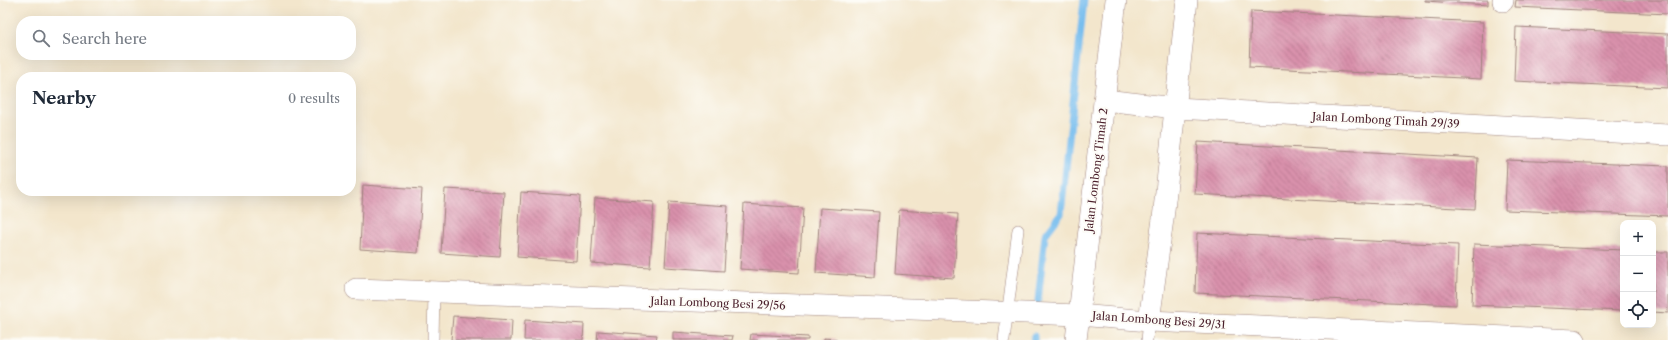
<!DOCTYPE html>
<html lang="en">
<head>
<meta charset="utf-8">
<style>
	body { margin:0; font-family:"Libre Caslon Text",serif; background:#f2f2f3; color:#1f2937 }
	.controls { position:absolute; right:12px; bottom:12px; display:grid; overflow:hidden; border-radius:8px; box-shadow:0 4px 16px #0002 }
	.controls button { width:36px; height:36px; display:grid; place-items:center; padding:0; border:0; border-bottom:1px solid #e0e1e3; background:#fff; color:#1f2937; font:20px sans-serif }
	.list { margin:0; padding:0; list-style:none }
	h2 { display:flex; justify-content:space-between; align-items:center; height:52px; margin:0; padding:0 16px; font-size:17px }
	h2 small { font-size:13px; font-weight:400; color:#747a83 }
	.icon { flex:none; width:22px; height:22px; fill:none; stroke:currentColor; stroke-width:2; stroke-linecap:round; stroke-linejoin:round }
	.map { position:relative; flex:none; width:1668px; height:340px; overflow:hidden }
	.search { position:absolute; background:#fff; box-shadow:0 4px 16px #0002; left:16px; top:16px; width:340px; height:44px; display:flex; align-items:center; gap:10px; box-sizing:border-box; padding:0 14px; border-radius:16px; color:#747a83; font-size:15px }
	.panel { position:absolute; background:#fff; box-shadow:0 4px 16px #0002; left:16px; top:72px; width:340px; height:124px; border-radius:16px }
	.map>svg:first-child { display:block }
</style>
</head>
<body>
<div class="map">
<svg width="1668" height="340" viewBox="0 0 1668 340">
	<defs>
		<pattern id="building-back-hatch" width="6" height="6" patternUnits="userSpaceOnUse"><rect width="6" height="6" fill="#d991ac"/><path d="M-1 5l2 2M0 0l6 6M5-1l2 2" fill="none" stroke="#b2768c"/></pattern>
	</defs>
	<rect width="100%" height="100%" fill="#fdfcf7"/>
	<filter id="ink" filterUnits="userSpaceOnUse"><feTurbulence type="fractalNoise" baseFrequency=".025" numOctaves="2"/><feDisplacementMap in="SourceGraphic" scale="8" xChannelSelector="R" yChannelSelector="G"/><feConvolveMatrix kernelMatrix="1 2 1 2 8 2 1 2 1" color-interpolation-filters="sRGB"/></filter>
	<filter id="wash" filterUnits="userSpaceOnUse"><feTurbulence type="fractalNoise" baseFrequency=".012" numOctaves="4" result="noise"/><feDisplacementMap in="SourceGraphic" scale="16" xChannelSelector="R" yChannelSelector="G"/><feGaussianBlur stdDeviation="0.9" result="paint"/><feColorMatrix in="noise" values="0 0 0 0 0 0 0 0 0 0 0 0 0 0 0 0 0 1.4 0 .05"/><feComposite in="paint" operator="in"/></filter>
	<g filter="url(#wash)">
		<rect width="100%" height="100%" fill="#f3e6cc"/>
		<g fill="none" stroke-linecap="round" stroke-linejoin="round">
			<g stroke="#77bdee" stroke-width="7">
				<path d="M1038,301L1045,235L1061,214L1084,0"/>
				<path d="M1034,340V336"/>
			</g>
		</g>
		<g id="blocks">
			<g fill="url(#building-back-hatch)">
				<path d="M1425,0H1488V5L1425,1Z"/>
				<path d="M1516,0H1668V14L1515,7Z"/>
				<path d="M1251,11L1483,22L1481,79L1249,67Z"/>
				<path d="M1516,27L1668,34V88L1514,81Z"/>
				<path d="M1198,142L1478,158L1475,209L1195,194Z"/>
				<path d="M1507,160L1668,166V216L1505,210Z"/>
				<path d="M363,185L422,189L418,253L360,249Z"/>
				<path d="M445,189L504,192L500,257L441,253Z"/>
				<path d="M521,192L580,196L576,261L517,257Z"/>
				<path d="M595,198L654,202L650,267L591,263Z"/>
				<path d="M669,202L728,206L724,271L665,267Z"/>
				<path d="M744,204L803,208L799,273L740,269Z"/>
				<path d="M820,208L879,212L875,277L816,273Z"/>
				<path d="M899,210L958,214L954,278L895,274Z"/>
				<path d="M1197,233L1458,245L1456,305L1195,293Z"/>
				<path d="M1474,244L1623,250V311L1472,305Z"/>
				<path d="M1653,252H1668V313L1653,312Z"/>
				<path d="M453,316L512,320L511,340H451Z"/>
				<path d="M525,320L584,324L583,340H524Z"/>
				<path d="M598,331L657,335L656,340H597Z"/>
				<path d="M673,332L733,336L732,340H673Z"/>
				<path d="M751,334L808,337V340H750Z"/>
				<path d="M824,338L836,339V340H824Z"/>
			</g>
		</g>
	</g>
	<g filter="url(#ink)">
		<use href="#blocks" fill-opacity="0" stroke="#9e827c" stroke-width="1"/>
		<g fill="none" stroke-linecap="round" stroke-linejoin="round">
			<g stroke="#9e827c" stroke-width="12">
				<g id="lane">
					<path d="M433,340L434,292"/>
					<path d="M1004,340L1018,230"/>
					<path d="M1147,340L1149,321"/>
				</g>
			</g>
			<g stroke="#9e827c" stroke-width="22">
				<g id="street">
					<path d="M1503,1V0"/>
					<path d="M1104,100L1176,108L1668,135"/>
					<path d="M356,289L1079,315L1149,321L1575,340"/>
					<path d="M1149,321L1163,219L1187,0"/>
					<path d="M1076,340L1116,0"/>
				</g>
			</g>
			<use href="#lane" stroke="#fff" stroke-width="11"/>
			<use href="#street" stroke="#fff" stroke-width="21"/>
		</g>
	</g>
	<g text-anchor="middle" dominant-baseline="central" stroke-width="4" stroke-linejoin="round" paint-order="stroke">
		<g font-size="11" fill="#4a1f2b" stroke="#fdfcf7">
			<text transform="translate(1386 120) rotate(3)">Jalan Lombong Timah 29/39</text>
			<text transform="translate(1096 170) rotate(-83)">Jalan Lombong Timah 2</text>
			<text transform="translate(718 303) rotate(2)">Jalan Lombong Besi 29/56</text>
			<text transform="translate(1159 320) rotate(4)">Jalan Lombong Besi 29/31</text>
		</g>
	</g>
</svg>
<div class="controls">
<button>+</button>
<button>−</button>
<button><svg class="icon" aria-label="locate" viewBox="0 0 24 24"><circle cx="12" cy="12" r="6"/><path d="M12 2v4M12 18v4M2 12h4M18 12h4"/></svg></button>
</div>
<div class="search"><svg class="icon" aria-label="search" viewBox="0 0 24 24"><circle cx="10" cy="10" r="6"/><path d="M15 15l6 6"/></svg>Search here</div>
<section class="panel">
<h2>Nearby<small>0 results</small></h2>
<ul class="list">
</ul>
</section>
</div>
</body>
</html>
